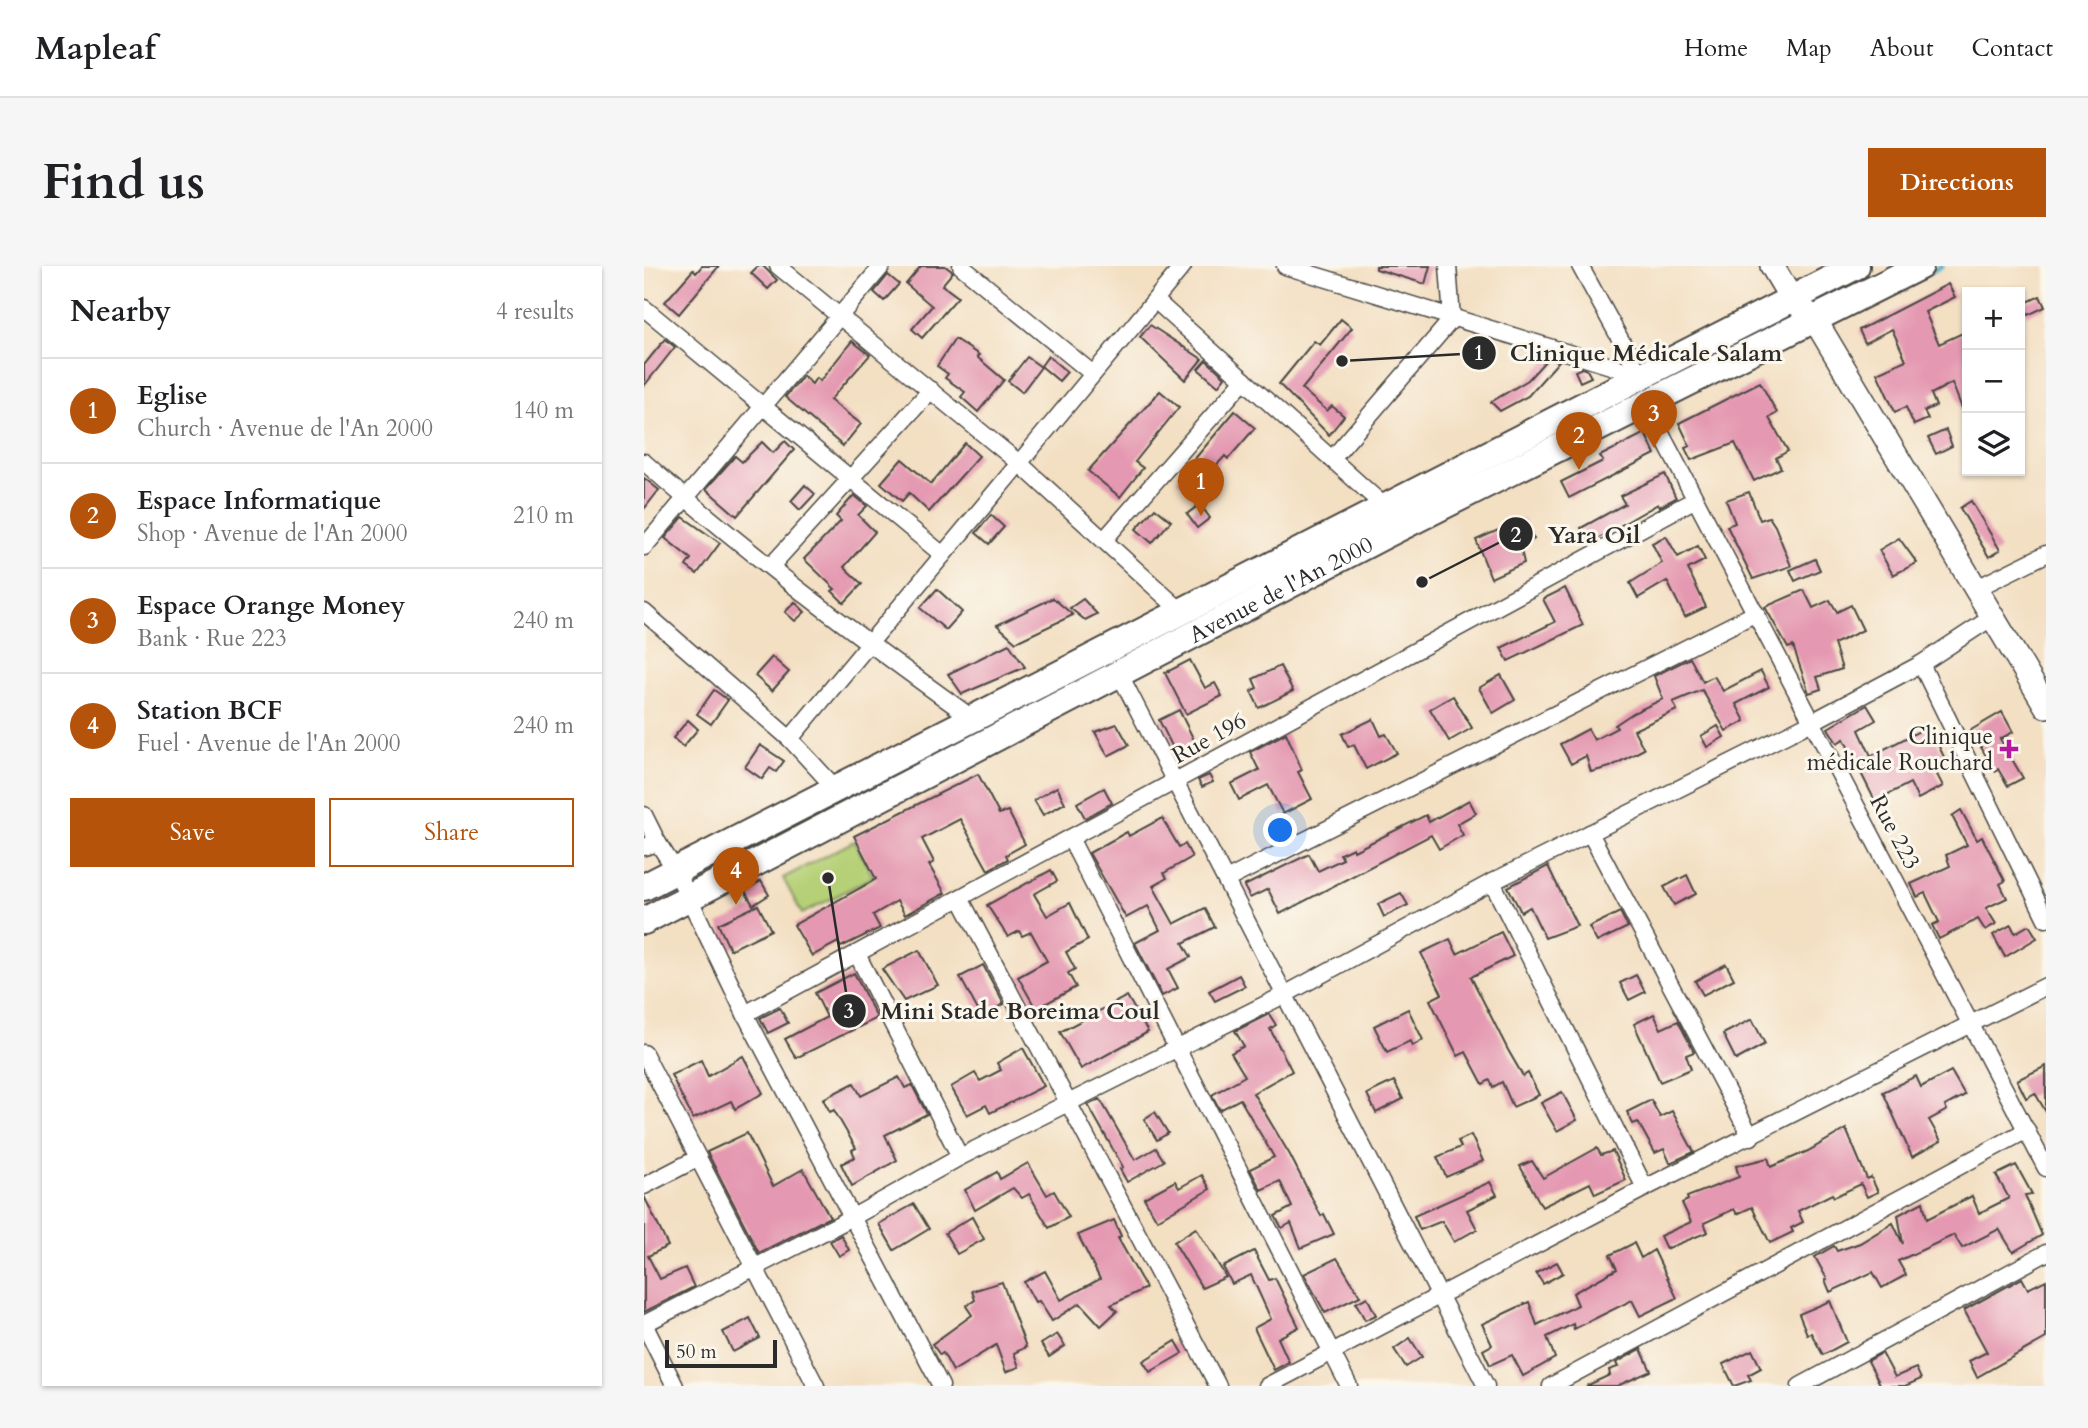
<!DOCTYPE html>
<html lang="en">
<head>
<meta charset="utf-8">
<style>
	body { margin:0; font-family:Cardo,serif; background:#f6f6f6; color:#202124 }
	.controls { position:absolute; right:21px; top:21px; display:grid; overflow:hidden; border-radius:0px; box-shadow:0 2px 5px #0004 }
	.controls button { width:63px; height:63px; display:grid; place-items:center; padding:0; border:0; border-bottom:2px solid #e0e0e0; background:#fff; color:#202124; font:35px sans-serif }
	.scale { position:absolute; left:21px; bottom:18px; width:112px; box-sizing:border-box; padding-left:7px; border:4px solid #2b2b2b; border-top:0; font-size:19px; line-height:24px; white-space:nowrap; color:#2b2b2b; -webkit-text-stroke:5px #fbf7ec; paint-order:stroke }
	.you { position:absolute; left:637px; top:565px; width:24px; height:24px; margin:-18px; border:5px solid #fff; border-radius:50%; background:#1a73e8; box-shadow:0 0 0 10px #1a73e833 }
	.badge { display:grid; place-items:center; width:46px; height:46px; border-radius:50%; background:#b45309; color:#fff; font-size:23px; font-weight:700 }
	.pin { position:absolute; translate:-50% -58px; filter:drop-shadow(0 2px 4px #0008) }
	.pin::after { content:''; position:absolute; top:37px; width:24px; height:21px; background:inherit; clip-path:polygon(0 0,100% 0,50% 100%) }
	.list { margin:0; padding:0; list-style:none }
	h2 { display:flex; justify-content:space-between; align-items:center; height:91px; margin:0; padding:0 28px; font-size:30px }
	h2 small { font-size:23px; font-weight:400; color:#757577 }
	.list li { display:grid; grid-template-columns:46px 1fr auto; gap:21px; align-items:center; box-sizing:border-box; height:105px; padding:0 28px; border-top:2px solid #e0e0e0 }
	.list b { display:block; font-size:26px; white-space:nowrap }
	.list p { margin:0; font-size:23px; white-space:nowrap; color:#757577 }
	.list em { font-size:23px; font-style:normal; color:#757577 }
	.actions { display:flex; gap:14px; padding:21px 28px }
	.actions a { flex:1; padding:16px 0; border:2px solid #b45309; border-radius:0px; text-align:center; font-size:24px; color:#b45309 }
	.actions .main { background:#b45309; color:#fff }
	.icon { flex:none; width:38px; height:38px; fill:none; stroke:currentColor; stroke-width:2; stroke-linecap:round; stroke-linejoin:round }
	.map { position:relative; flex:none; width:1402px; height:1120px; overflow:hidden; border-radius:0px }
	header { display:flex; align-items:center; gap:42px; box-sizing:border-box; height:98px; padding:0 35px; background:#fff; border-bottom:2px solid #e0e0e0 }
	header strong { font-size:33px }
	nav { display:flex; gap:38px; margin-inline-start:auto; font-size:24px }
	.intro { display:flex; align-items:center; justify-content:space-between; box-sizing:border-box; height:168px; padding:0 42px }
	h1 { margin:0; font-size:49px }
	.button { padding:18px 32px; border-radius:0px; background:#b45309; color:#fff; font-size:24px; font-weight:700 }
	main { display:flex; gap:42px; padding:0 42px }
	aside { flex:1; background:#fff; border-radius:0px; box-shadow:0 2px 5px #0004 }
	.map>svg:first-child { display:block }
</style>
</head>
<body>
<header>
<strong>Mapleaf</strong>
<nav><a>Home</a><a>Map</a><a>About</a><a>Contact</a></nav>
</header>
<div class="intro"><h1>Find us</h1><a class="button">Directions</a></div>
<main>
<aside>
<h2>Nearby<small>4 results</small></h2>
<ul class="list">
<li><span class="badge">1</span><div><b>Eglise</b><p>Church · Avenue de l'An 2000</p></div><em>140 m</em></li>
<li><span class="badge">2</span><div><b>Espace Informatique</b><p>Shop · Avenue de l'An 2000</p></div><em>210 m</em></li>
<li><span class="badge">3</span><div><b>Espace Orange Money</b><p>Bank · Rue 223</p></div><em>240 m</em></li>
<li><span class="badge">4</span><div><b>Station BCF</b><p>Fuel · Avenue de l'An 2000</p></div><em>240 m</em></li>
</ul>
<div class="actions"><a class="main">Save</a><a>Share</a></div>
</aside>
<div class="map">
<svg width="1402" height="1120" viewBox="0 0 1402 1120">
	<rect width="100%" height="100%" fill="#fbf7ec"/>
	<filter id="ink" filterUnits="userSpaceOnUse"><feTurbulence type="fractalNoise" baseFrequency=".0143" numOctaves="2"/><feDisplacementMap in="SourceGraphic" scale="14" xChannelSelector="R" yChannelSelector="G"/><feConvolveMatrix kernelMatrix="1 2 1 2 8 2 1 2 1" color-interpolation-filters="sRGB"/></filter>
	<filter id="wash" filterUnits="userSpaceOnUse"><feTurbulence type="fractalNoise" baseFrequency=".00686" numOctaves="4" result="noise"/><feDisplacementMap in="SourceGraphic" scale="28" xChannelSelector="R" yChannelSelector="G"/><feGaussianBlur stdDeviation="1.57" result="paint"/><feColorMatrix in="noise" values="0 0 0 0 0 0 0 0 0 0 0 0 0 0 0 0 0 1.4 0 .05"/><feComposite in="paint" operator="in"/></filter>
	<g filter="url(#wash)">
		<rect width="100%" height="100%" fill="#f3dfc2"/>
		<path fill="#b5d076" stroke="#707e50" stroke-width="2" d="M210,575L229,611L158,648L139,612Z"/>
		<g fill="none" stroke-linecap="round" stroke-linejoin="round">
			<path stroke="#40a8c0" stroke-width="4.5" d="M1285,7L1298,0"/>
		</g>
		<g id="blocks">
			<g fill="#e498b1">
				<path d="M58,0H75L35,48L21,36L49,4L52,7Z"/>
				<path d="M114,0H119L133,14L124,23L107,7Z"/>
				<path d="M277,0H301L309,6L298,19L314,31L278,72L268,63L288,40L262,18Z"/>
				<path d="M732,0H786L781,18L732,3Z"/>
				<path d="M244,9L255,18L240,35L230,26Z"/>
				<path d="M1304,18L1311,31L1281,46L1295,78L1323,65V155L1308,117L1287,128L1292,140L1280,145L1284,153L1270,159L1262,141L1251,146L1233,107L1262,94L1248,63L1221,77L1215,64Z"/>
				<path d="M1396,30L1401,41L1384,49L1379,38Z"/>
				<path d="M697,53L708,62L658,123L683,145L688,140L700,150L685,169L635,118L670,75L676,79Z"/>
				<path d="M506,59L558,93L541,114L496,71Z"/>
				<path d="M21,73L31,81L0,120V99Z"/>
				<path d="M311,73L335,89L333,91L360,114L334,146L317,131L321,126L301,112L304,108L293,100Z"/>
				<path d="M208,75L226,89L186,134L217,158L199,180L141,131L159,110L168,118L172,112L176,115Z"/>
				<path d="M404,90L423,106L415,115L397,100Z"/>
				<path d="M383,91L397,101L378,126L364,115Z"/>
				<path d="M904,92L915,95L884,130L856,145L847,136L884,114Z"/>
				<path d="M562,94L581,111L574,120L554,103Z"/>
				<path d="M938,102L943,104L947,111L936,116L931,105Z"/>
				<path d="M1116,116L1133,147L1125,152L1144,185L1132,192L1137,202L1110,215L1091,177L1047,194L1041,182L1046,180L1035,157Z"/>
				<path d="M516,125L535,141L491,196L499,202L476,231L444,205Z"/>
				<path d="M591,145L611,162L584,193L581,190L547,227L533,214Z"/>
				<path d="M1302,164L1308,180L1292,188L1284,172Z"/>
				<path d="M1001,167L1011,188L925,232L917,216L959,195L956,190Z"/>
				<path d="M141,175L150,184L93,250L62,223L91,190L98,196L118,176L129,187Z"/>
				<path d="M321,177L335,190L285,246L265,227L258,235L237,217L258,193L287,218Z"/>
				<path d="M1021,208L1032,232L1015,241L1014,238L946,277L937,262L981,238L976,230Z"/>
				<path d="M0,212L15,224L0,243Z"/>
				<path d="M161,219L171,228L156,244L147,235Z"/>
				<path d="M1105,226L1116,254L1125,251L1131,260L1147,300L1109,313L1083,260L1091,257L1082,234Z"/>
				<path d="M210,229L223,240L214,249L231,266L200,301L218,318L200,337L188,325L191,323L160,293L197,255L192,250Z"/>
				<path d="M1327,235L1356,284L1345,291L1316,242Z"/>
				<path d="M556,238L566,252L553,262L543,248Z"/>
				<path d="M511,242L527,255L508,277L492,263Z"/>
				<path d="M347,249L360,261L345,278L332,267Z"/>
				<path d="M39,251L76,277L53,308L42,300L47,293L21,272Z"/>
				<path d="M879,253L890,273L876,280L880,297L847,312L832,274Z"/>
				<path d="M1022,270L1034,291L1054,280L1061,294L1044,303L1062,341L1041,351L1023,315L994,332L986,317L1018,297L1008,277Z"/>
				<path d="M1255,272L1273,297L1249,309L1235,284Z"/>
				<path d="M1171,293L1176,304L1151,315L1146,304Z"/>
				<path d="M921,322L939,359L864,395L857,382L911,356L899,333Z"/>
				<path d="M293,323L318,346L302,364L276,342Z"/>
				<path d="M1160,324L1169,342L1186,334L1193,346L1207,339L1219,364L1190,378L1198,403L1173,411L1177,423L1165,427L1149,380L1144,382L1121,341Z"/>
				<path d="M409,332L429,349L372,376L353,359Z"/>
				<path d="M439,333L453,348L441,354L426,342Z"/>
				<path d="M151,336L161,346L151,355L141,346Z"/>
				<path d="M365,378L381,401L318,428L304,408Z"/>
				<path d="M128,391L145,406L128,425L111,410Z"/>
				<path d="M1046,392L1059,416L1070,410L1079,425L1117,405L1125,421L1092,438L1101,455L1082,465L1058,424L1029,436L1033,444L990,464L1000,483L966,501L947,506L942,490L927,498L916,478L944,463L950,474L973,462L971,459L989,447L1019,433L1010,410Z"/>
				<path d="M546,394L561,422L571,417L578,430L542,448L521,407Z"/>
				<path d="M636,400L649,425L615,442L607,425L613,422L609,413Z"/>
				<path d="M857,409L871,434L849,447L835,422Z"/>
				<path d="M70,424L84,434L67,458L53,448Z"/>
				<path d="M809,430L828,462L805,475L786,443Z"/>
				<path d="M1223,439L1232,454L1215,464L1227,490L1285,460L1301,493L1288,499L1299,520L1274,533L1266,517L1231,535L1200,473L1193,477L1184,462Z"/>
				<path d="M535,444L552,478L532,488L515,454Z"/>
				<path d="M1358,446L1369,466L1356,473L1379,512L1364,520L1354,503L1351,505L1327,464Z"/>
				<path d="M729,453L737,470L742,468L753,487L722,503L710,479L704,481L698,468Z"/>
				<path d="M44,454L54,463L39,481L29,472Z"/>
				<path d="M473,458L485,479L464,490L451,466Z"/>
				<path d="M1074,460L1080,471L1063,481L1057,470Z"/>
				<path d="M642,467L658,504L654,506L668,533L639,548L624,519L595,534L587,518L615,504L606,486Z"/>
				<path d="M116,479L140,495L132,506L126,502L118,513L101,501Z"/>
				<path d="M334,508L355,548L364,545L381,578L362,589L364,593L344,604L316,553L278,573L290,596L285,599L301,627L261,649L253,635L229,649L236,662L197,681L194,676L168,690L150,659L232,613L210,570Z"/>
				<path d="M565,509L569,516L558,521L554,514Z"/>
				<path d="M413,521L421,537L399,549L390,534Z"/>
				<path d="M460,522L468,537L441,552L433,537Z"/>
				<path d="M825,534L832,547L813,558L819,569L795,583L787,569L636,648L624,623L606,632L600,620L665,588L674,605L699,593L696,588L709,582L710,585L782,549L785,556Z"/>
				<path d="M1317,544L1333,574L1338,571L1361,615L1356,618L1363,632L1342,642L1352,658L1341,664L1334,653L1295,673L1288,659L1295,656L1281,627L1273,631L1267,618L1306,600L1302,589L1323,579L1308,550Z"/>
				<path d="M518,552L535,581L541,578L548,591L520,607L523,612L509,620L530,658L561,642L571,661L539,677L547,691L524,703L534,722L518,730L491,677L516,664L504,640L482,652L445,587L483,566L485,570Z"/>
				<path d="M904,600L933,660L901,672L886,641L877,646L864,621Z"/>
				<path d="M407,604L413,615L390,628L403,650L426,637L444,674L422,686L431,703L424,707L432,721L392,743L374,711L403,695L387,666L378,670L375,665L364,671L343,639Z"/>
				<path d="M1043,609L1052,628L1030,639L1020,621Z"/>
				<path d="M117,615L125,629L109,639L101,625Z"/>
				<path d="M757,627L764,639L740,651L734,638Z"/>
				<path d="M114,639L127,664L86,684L74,658Z"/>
				<path d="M976,646L984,661L953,676L945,661Z"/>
				<path d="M1367,659L1371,667L1385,659L1393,672L1361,691L1349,669Z"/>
				<path d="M857,666L869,690L827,711L864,784L879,810L884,807L895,829L869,841L858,816L849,821L846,814L839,818L822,786L814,790L786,734L798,728L777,687L806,673L813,688Z"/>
				<path d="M275,684L294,719L260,735L238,703Z"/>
				<path d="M1082,698L1090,713L1059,729L1051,715Z"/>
				<path d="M339,699L360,738L337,750L316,711Z"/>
				<path d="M210,707L233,752L152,792L141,773L183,751L171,727Z"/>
				<path d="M595,709L601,720L571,735L565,725Z"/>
				<path d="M992,709L1001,726L985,734L976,717Z"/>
				<path d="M483,730L504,766L437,803L416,766Z"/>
				<path d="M136,742L144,757L124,767L116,752Z"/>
				<path d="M764,743L779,774L768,780L766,775L743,786L730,760Z"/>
				<path d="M625,748L632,759L626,763L648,805L609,827L646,889L677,950L680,948L690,968L657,982L647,957L638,962L631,950L648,941L636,915L617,924L606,903L630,891L596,833L576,844L568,829L601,810L587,787L600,780L591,765Z"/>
				<path d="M1010,748L1017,763L1034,755L1050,786L1042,789L1047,803L1016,816L990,758Z"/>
				<path d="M1108,753L1121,778L1092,794L1079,768Z"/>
				<path d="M379,782L400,820L346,847L342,839L323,849L307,821L331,807L336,815L357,804L353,797Z"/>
				<path d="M99,790L119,827L91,843L87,835L49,853L27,809L57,794L64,810Z"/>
				<path d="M1402,800V846L1391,827L1382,832L1373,814Z"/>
				<path d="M1307,805L1321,829L1301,840L1303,844L1285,854L1297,875L1268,891L1239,826L1272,810L1277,821Z"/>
				<path d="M255,811L261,822L268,819L283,848L241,869L253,894L208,920L197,898L211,891L208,884L212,882L190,844L186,846L179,833L210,817L217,830Z"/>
				<path d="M750,815L759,833L732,847L723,828Z"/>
				<path d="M918,826L933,854L913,865L897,837Z"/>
				<path d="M456,833L491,894L512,882L520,895L483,916L476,903L479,901L444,839Z"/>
				<path d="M1007,834L1016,851L1028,845L1050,886L1026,897L1020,883L1011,887L994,856L989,858L983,846Z"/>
				<path d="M511,846L524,867L513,874L500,853Z"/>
				<path d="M1202,863L1223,913L1227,911L1234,926L1223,931L1217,918L1190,931L1188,928L1154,945L1159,956L1147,962L1149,966L1126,977L1108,941L1093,948L1090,943L1060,957L1064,966L1022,983L1016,970L1047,956L1038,937L1044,934L1043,931L1095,911L1092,900L1124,892L1127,901L1164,885Z"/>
				<path d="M103,867L129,920L159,903L186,951L115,987L63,886Z"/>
				<path d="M827,869L839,895L802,911L793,891L817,881L814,875Z"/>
				<path d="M953,882L957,889L969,885L982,914L951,928L946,917L898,941L876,900L888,895L899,912Z"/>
				<path d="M384,897L403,929L410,925L425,951L405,962L385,928L378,932L369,922L331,944L321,924L353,906L356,913Z"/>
				<path d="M1372,899L1388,928L1381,929L1398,969L1369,986L1355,963L1318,982L1310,969L1254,995L1262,1009L1238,1022L1229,1006L1186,1026L1181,1014L1183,1013L1171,991L1190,980L1193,985L1216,977L1249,957L1259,978L1254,949L1279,936L1283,953L1328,930L1335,947L1365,932L1352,909Z"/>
				<path d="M558,909L566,923L513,954L500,932L531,915L535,922Z"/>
				<path d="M846,916L853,929L823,944L833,963L810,976L798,955L776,964L770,950Z"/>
				<path d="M0,930L24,980L4,990L16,1013L41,1002L50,1021L0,1046Z"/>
				<path d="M270,938L285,963L250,984L235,958Z"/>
				<path d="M328,951L340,973L313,988L301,967Z"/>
				<path d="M470,954L477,970L474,972L502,1022L467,1039L473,1045L457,1060L436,1037L408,1055L395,1035L391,1036L380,1016L401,1005L417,1034L456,1013L434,969Z"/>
				<path d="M552,962L582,1011L558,1022L530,976Z"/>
				<path d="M197,969L205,984L195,990L186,975Z"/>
				<path d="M990,977L997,992L1010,984L1033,1032L996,1050L988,1034L930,1063L929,1058L903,1071L911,1092L879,1110L868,1089L846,1099L839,1084L848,1079L838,1058L885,1036L893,1059L934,1039L929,1027L973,1003L966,989Z"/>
				<path d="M610,985L625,1014L631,1012L655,1061L634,1072L645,1096L630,1104L610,1062L627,1053L607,1009L588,1018L579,1001Z"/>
				<path d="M693,992L716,1030L681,1047L660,1008Z"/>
				<path d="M913,996L919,1007L899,1018L892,1007Z"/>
				<path d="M1378,1012L1384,1023L1402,1014V1072L1333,1111L1325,1095L1343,1086L1320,1044Z"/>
				<path d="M358,1016L382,1081L370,1087L375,1101L362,1106L352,1079L309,1105L299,1087L296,1089L288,1078L328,1049L322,1040L331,1034L328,1025Z"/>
				<path d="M723,1031L732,1049L721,1054L712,1037Z"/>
				<path d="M1186,1035L1203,1076L1179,1089L1167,1067L1163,1068L1155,1048Z"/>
				<path d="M106,1052L116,1072L89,1086L79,1066Z"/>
				<path d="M413,1068L421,1080L405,1091L397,1078Z"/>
				<path d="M766,1072L778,1091L762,1101L750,1083Z"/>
				<path d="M532,1075L539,1087L506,1106L499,1095Z"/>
				<path d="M997,1083L1007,1105L973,1120H942L966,1109L965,1104L974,1101L972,1097Z"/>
				<path d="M1108,1084L1117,1102L1104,1109L1107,1114L1090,1120L1079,1098Z"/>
				<path d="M1238,1087L1251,1111L1272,1102L1277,1113L1261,1120H1232L1236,1118L1224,1095Z"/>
			</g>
		</g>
	</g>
	<g filter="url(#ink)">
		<use href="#blocks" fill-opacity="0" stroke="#494642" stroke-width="2"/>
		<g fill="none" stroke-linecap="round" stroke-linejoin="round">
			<g stroke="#494642" stroke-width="19">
				<g id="street">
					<path d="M134,0L375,197L537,345"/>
					<path d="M317,0L449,108"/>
					<path d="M641,0L996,109"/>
					<path d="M936,0L996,109"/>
					<path d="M511,34L740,240"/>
					<path d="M0,42L299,289"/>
					<path d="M1002,139L1402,902"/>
					<path d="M688,193L808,53L804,0"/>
					<path d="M0,196C104,288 215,371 328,452"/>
					<path d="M460,274L600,114"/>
					<path d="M0,281L238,0"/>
					<path d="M127,300L287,124"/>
					<path d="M1331,323L1402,288"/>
					<path d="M0,346L146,473L192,523"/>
					<path d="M1277,398L1402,653"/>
					<path d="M476,409L842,1120"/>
					<path d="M146,473L539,0"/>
					<path d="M0,549L14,577"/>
					<path d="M946,567L1107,871"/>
					<path d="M426,572L705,1120"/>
					<path d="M0,581L14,577L32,605L101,748L297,1120"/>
					<path d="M582,614L1112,347"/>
					<path d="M848,616L1001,922"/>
					<path d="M316,632L574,1120"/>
					<path d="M213,688L316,891"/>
					<path d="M101,748L1050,234"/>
					<path d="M0,787L172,1120"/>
					<path d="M0,920L54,892"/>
					<path d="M31,1120L0,1058L209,951L316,891L640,729L848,616L1168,456L1277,398L1347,352"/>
					<path d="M623,1120L1001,922L1402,720"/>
					<path d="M907,1120L1383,864"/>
					<path d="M1156,1120L1402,987"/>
				</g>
			</g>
			<g stroke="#494642" stroke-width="26">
				<path id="secondary" d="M1128,0L1147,32L1171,54L1402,440"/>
			</g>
			<g stroke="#494642" stroke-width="30">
				<g id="primary">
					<path d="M0,621L1212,0"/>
					<path id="s1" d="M0,655L741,269L1276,0"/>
				</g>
			</g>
			<use href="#street" stroke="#fff" stroke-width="16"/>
			<use href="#secondary" stroke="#fff" stroke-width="23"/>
			<use href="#primary" stroke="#fff" stroke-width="26"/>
		</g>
	</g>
	<path fill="#b5179e" stroke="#fbf7ec" stroke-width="2.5" d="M1361.5 472.5h7v7h7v7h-7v7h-7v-7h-7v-7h7z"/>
	<g text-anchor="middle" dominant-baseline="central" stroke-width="6" stroke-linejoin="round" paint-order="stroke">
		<g font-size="23" fill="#2b2b2b" stroke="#fbf7ec">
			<text stroke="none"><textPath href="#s1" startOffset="718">Avenue de l'An 2000</textPath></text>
			<text transform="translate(565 472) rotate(-29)">Rue 196</text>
			<text transform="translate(1251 566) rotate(62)">Rue 223</text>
		</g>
		<g font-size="23" fill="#2b2b2b" stroke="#fbf7ec" text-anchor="end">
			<text x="1349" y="470">Clinique<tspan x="1349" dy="26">médicale Rouchard</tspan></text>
		</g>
	</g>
	<path fill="none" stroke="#2b2b2b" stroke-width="2.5" d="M698 95L835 87M778 316L872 268M184 612L205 745"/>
	<g fill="#2b2b2b" stroke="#fbf7ec" stroke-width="2.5">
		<circle cx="698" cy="95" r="7"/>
		<circle cx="778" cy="316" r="7"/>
		<circle cx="184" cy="612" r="7"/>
		<circle cx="835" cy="87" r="18"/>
		<circle cx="872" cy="268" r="18"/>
		<circle cx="205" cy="745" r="18"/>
	</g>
	<g font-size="21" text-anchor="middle" font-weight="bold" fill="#fff">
		<text x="835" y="94">1</text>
		<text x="872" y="276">2</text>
		<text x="205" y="752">3</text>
	</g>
	<g font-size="24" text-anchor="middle" font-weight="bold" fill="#2b2b2b" stroke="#fbf7ec" stroke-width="6" stroke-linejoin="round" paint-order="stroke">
		<text x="1002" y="95">Clinique Médicale Salam</text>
		<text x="950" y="277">Yara Oil</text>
		<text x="376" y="753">Mini Stade Boreima Coul</text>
	</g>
</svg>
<div class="controls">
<button>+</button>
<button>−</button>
<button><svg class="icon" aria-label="layers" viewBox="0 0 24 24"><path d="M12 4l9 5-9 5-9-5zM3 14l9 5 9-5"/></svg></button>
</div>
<div class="scale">50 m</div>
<div class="you"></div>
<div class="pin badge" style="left:557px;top:250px">1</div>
<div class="pin badge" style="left:935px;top:204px">2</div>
<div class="pin badge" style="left:1010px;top:182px">3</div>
<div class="pin badge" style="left:92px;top:639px">4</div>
</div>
</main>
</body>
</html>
